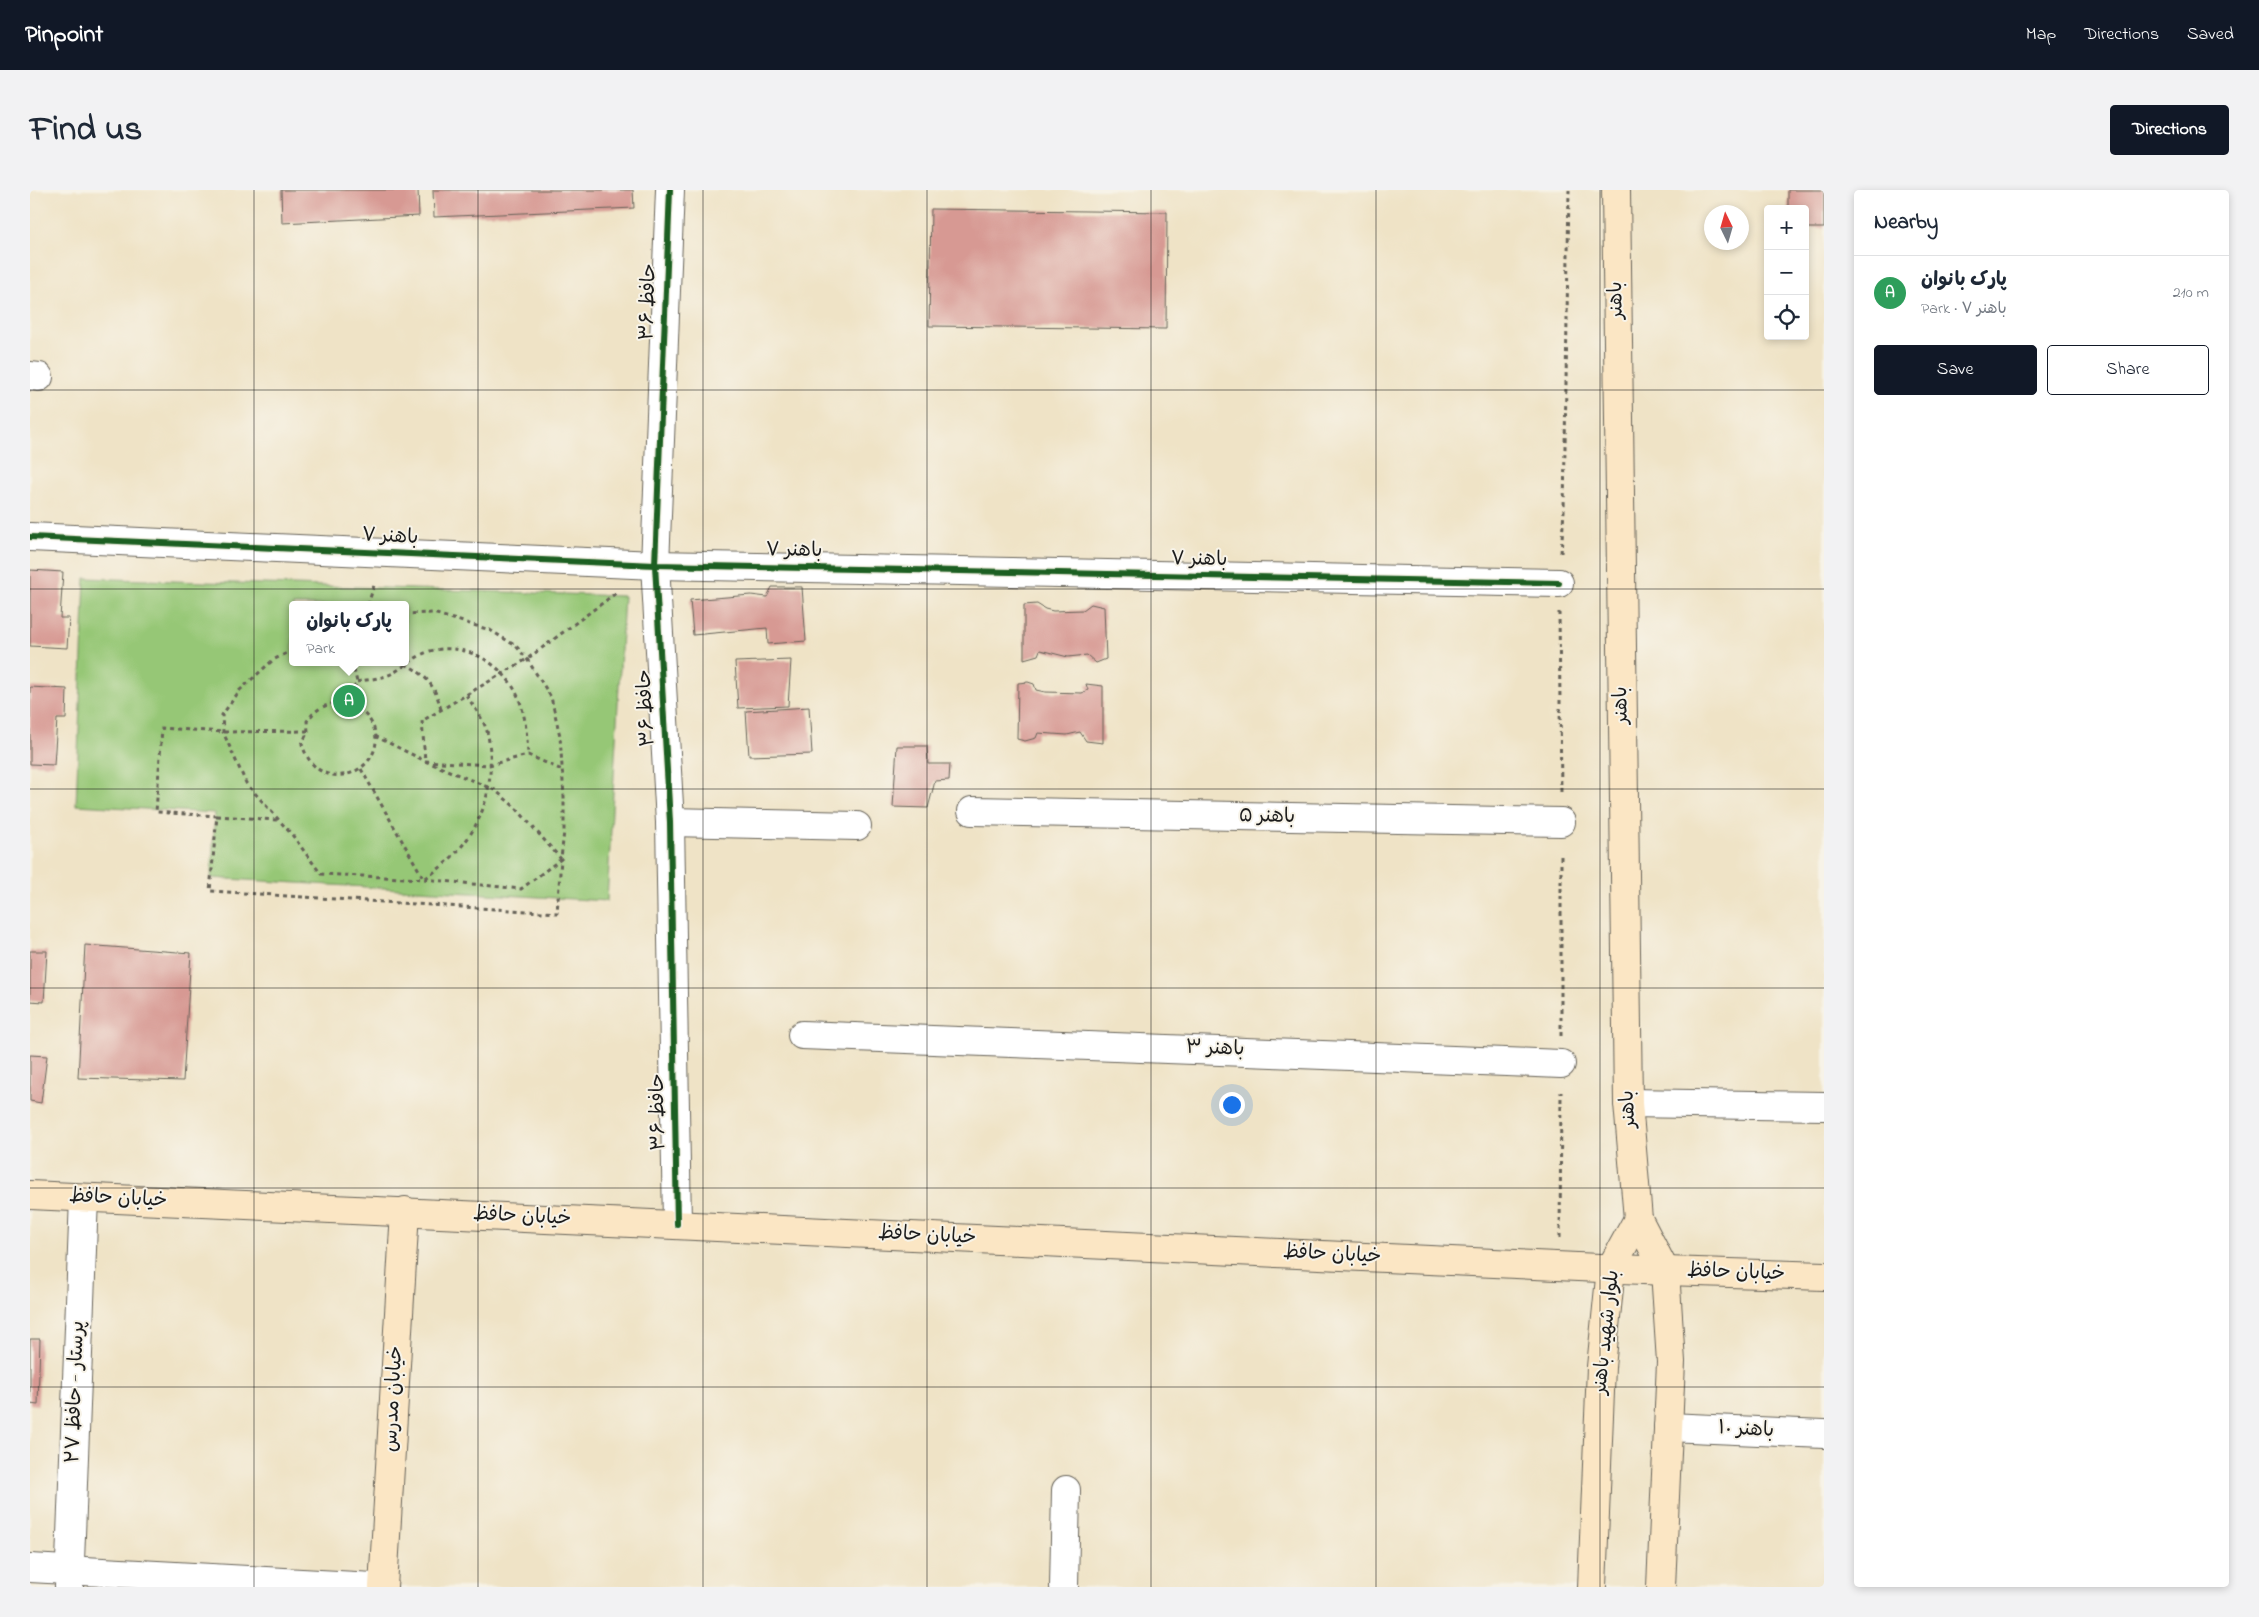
<!DOCTYPE html>
<html lang="en">
<head>
<meta charset="utf-8">
<style>
	body { margin:0; font-family:"Indie Flower","Playpen Sans Arabic",sans-serif; background:#f2f2f3; color:#1f2937 }
	.controls { position:absolute; right:15px; top:15px; display:grid; overflow:hidden; border-radius:5px; box-shadow:0 2px 8px #0003 }
	.controls button { width:45px; height:45px; display:grid; place-items:center; padding:0; border:0; border-bottom:1px solid #e0e1e3; background:#fff; color:#1f2937; font:25px sans-serif }
	.compass { position:absolute; left:1674px; top:15px; width:45px; height:45px; border-radius:50%; background:#fff; box-shadow:0 2px 8px #0003; rotate:355deg }
	.you { position:absolute; left:1201px; top:914px; width:18px; height:18px; margin:-12px; border:4px solid #fff; border-radius:50%; background:#1a73e8; box-shadow:0 0 0 8px #1a73e833 }
	.badge { display:grid; place-items:center; width:32px; height:32px; border-radius:50%; background:#111827; color:#fff; font-size:16px; font-weight:700 }
	.pin { position:absolute; translate:-50% -50%; border:2px solid #fff; box-shadow:0 1px 5px #0006 }
	.popup { position:absolute; left:259px; top:411px; width:120px; height:65px; box-sizing:border-box; display:grid; place-content:center; border-radius:5px; background:#fff; filter:drop-shadow(0 1px 4px #0005); font-size:16px; white-space:nowrap; color:#747a83 }
	.popup b { font-size:19px; color:#1f2937 }
	.popup::after { content:''; position:absolute; left:50%; top:100%; margin-left:-10px; border:10px solid transparent; border-top-color:#fff }
	.list { margin:0; padding:0; list-style:none }
	h2 { display:flex; justify-content:space-between; align-items:center; height:65px; margin:0; padding:0 20px; font-size:21px }
	h2 small { font-size:16px; font-weight:400; color:#747a83 }
	.list li { display:grid; grid-template-columns:32px 1fr auto; gap:15px; align-items:center; box-sizing:border-box; height:75px; padding:0 20px; border-top:1px solid #e0e1e3 }
	.list b { display:block; font-size:19px; white-space:nowrap }
	.list p { margin:0; font-size:16px; white-space:nowrap; color:#747a83 }
	.list em { font-size:16px; font-style:normal; color:#747a83 }
	.actions { display:flex; gap:10px; padding:15px 20px }
	.actions a { flex:1; padding:11px 0; border:1px solid #111827; border-radius:5px; text-align:center; font-size:18px; color:#111827 }
	.actions .main { background:#111827; color:#fff }
	.icon { flex:none; width:28px; height:28px; fill:none; stroke:currentColor; stroke-width:2; stroke-linecap:round; stroke-linejoin:round }
	.map { position:relative; flex:none; width:1794px; height:1397px; overflow:hidden; border-radius:5px }
	header { display:flex; align-items:center; gap:30px; box-sizing:border-box; height:70px; padding:0 25px; background:#111827; color:#fff }
	header strong { font-size:24px }
	nav { display:flex; gap:28px; margin-inline-start:auto; font-size:18px }
	.intro { display:flex; align-items:center; justify-content:space-between; box-sizing:border-box; height:120px; padding:0 30px }
	h1 { margin:0; font-size:35px }
	.button { padding:12px 22px; border-radius:5px; background:#111827; color:#fff; font-size:18px; font-weight:700 }
	main { display:flex; gap:30px; padding:0 30px }
	aside { flex:1; background:#fff; border-radius:5px; box-shadow:0 2px 8px #0003 }
	.map>svg:first-child { display:block }
</style>
</head>
<body>
<header>
<strong>Pinpoint</strong>
<nav><a>Map</a><a>Directions</a><a>Saved</a></nav>
</header>
<div class="intro"><h1>Find us</h1><a class="button">Directions</a></div>
<main>
<div class="map">
<svg width="1794" height="1397" viewBox="0 0 1794 1397">
	<rect width="100%" height="100%" fill="#f7f3e8"/>
	<filter id="ink" filterUnits="userSpaceOnUse"><feTurbulence type="fractalNoise" baseFrequency=".02" numOctaves="2"/><feDisplacementMap in="SourceGraphic" scale="10" xChannelSelector="R" yChannelSelector="G"/><feConvolveMatrix kernelMatrix="1 2 1 2 8 2 1 2 1" color-interpolation-filters="sRGB"/></filter>
	<filter id="wash" filterUnits="userSpaceOnUse"><feTurbulence type="fractalNoise" baseFrequency=".0096" numOctaves="4" result="noise"/><feDisplacementMap in="SourceGraphic" scale="20" xChannelSelector="R" yChannelSelector="G"/><feGaussianBlur stdDeviation="1.12" result="paint"/><feColorMatrix in="noise" values="0 0 0 0 0 0 0 0 0 0 0 0 0 0 0 0 0 1.4 0 .05"/><feComposite in="paint" operator="in"/></filter>
	<g filter="url(#wash)">
		<rect width="100%" height="100%" fill="#efe3c6"/>
		<path fill="#96c776" stroke="#597249" fill-rule="evenodd" d="M55,388L594,406L577,711L181,688L185,623L46,615ZM263,415H375V472H263Z"/>
		<g id="blocks">
			<g fill="#d79993">
				<path d="M251,0H388L389,26L252,33Z"/>
				<path d="M403,0H603L604,18L404,27Z"/>
				<path d="M1758,0H1794V38H1775V19H1758Z"/>
				<path d="M901,19L1137,22L1136,139L899,136Z"/>
				<path d="M0,380L33,382L30,428H39L37,458L0,456Z"/>
				<path d="M742,397H772L776,451L738,454L737,438L663,445L660,410L721,405L737,407Z"/>
				<path d="M1007,414L1015,419L1023,421L1053,420L1061,414L1074,417L1076,469L1066,473L1057,465L1038,467L1010,460L1008,465L994,469V415Z"/>
				<path d="M761,470L758,516L708,518L705,472Z"/>
				<path d="M998,492L1004,494L1006,500L1015,502L1052,503L1058,500L1056,494L1073,496V553L1056,551L1050,542L1037,545L1008,543L1006,548L995,551L987,549L988,493Z"/>
				<path d="M0,497L37,499L36,529H27L24,575L0,574Z"/>
				<path d="M779,517L782,564L719,566L716,521Z"/>
				<path d="M867,556H897L898,574H920L919,590L905,591L898,618L863,617Z"/>
				<path d="M55,755L161,763L153,891L48,888Z"/>
				<path d="M0,761H17L14,812L0,811Z"/>
				<path d="M0,865L17,866L11,913L0,911Z"/>
				<path d="M0,1149H10L8,1215L0,1214Z"/>
			</g>
		</g>
	</g>
	<g filter="url(#ink)">
		<use href="#blocks" fill-opacity="0" stroke="#666258" stroke-width="1"/>
		<g fill="none" stroke-linecap="round" stroke-linejoin="round">
			<g stroke="#666258" stroke-width="30">
				<g id="street">
					<path d="M640,0L625,375L640,632L647,1034"/>
					<path d="M0,186L9,187"/>
					<path d="M0,347L625,375L1529,393"/>
					<path d="M942,621L1531,632"/>
					<path d="M640,632L827,636"/>
					<path d="M772,845L1531,874"/>
					<path d="M1598,913L1794,916"/>
					<path d="M1638,1237L1794,1244"/>
					<path d="M0,1378L344,1397"/>
					<path d="M39,1397L54,1008"/>
					<path d="M1034,1397L1036,1300"/>
				</g>
			</g>
			<g stroke="#666258" stroke-width="30">
				<g id="secondary">
					<path d="M1586,0L1598,913L1608,1029L1635,1081L1641,1172L1631,1397"/>
					<path d="M0,1005L1635,1081L1794,1086"/>
					<path d="M353,1397L375,1021"/>
					<path d="M1562,1397L1571,1177L1581,1078L1608,1029"/>
				</g>
			</g>
			<g stroke="#666258" stroke-width="3" stroke-dasharray="4 4" stroke-linecap="butt">
				<path d="M1531,363L1534,321L1539,0"/>
				<path d="M338,415L345,392"/>
				<path d="M1529,422L1531,603"/>
				<path d="M263,460L243,470L210,500L192,525L193,542L216,593L263,646L291,684L394,689L491,699L531,669L534,641V607L530,546L521,507L497,469L486,456L460,440L403,423L375,424"/>
				<path d="M375,474C396,484 406,497 411,520"/>
				<path d="M327,492C338,489 351,489 361,484C375,477 385,466 400,461C436,451 476,475 489,509C496,527 497,547 498,565"/>
				<path d="M305,513C320,514 332,518 341,532C366,576 290,615 272,554L278,541L277,531C285,520 292,516 305,513Z"/>
				<path d="M317,513L327,492L322,472"/>
				<path d="M278,541L193,542L132,538L126,622L187,626L180,701L527,723L531,669L486,618L465,600L395,571L392,531L497,469L586,403"/>
				<path d="M345,546L395,571L459,575L498,565L532,580"/>
				<path d="M331,579L394,689C446,656 468,607 458,545C455,531 444,517 436,505"/>
				<path d="M187,626L248,630"/>
				<path d="M1531,846V662"/>
				<path d="M1530,1048L1531,902"/>
			</g>
			<use href="#street" stroke="#fff" stroke-width="28"/>
			<use href="#secondary" stroke="#fbe6c4" stroke-width="28"/>
			<g stroke="#f7f3e8" stroke-width="9">
				<g id="cycleway">
					<path d="M640,0L625,375L640,632L647,1034"/>
					<path d="M0,347L625,375L1529,393"/>
				</g>
			</g>
			<use href="#cycleway" stroke="#1b5e20" stroke-width="6"/>
		</g>
	</g>
	<path fill="none" stroke="#1c1c1c" stroke-width="1" stroke-opacity="0.55" d="M224,0V1397M448,0V1397M673,0V1397M897,0V1397M1121,0V1397M1346,0V1397M1570,0V1397M0,200H1794M0,399H1794M0,599H1794M0,798H1794M0,998H1794M0,1197H1794"/>
	<g text-anchor="middle" dominant-baseline="central" stroke-width="4" stroke-linejoin="round" paint-order="stroke">
		<g font-size="20" fill="#1c1c1c" stroke="#f7f3e8">
			<text transform="translate(1587 110) rotate(-91)">باهنر</text>
			<text transform="translate(619 112) rotate(-88)">حافظ ۳۶</text>
			<text transform="translate(360 347) rotate(3)">باهنر ۷</text>
			<text transform="translate(764 361) rotate(1)">باهنر ۷</text>
			<text transform="translate(1169 370) rotate(1)">باهنر ۷</text>
			<text transform="translate(1592 515) rotate(-91)">باهنر</text>
			<text transform="translate(617 518) rotate(-93)">حافظ ۳۶</text>
			<text transform="translate(1237 627) rotate(1)">باهنر ۵</text>
			<text transform="translate(1185 859) rotate(2)">باهنر ۳</text>
			<text transform="translate(1599 919) rotate(-93)">باهنر</text>
			<text transform="translate(629 922) rotate(-91)">حافظ ۳۶</text>
			<text transform="translate(88 1009) rotate(3)">خیابان حافظ</text>
			<text transform="translate(492 1027) rotate(3)">خیابان حافظ</text>
			<text transform="translate(897 1046) rotate(3)">خیابان حافظ</text>
			<text transform="translate(1302 1065) rotate(3)">خیابان حافظ</text>
			<text transform="translate(1706 1083) rotate(2)">خیابان حافظ</text>
			<text transform="translate(1577 1142) rotate(-84)">بلوار شهید باهنر</text>
			<text transform="translate(46 1202) rotate(-88)">پرستار - حافظ ۲۷</text>
			<text transform="translate(364 1209) rotate(-87)">خیابان مدرس</text>
			<text transform="translate(1716 1240) rotate(3)">باهنر ۱۰</text>
		</g>
	</g>
</svg>
<div class="controls">
<button>+</button>
<button>−</button>
<button><svg class="icon" aria-label="locate" viewBox="0 0 24 24"><circle cx="12" cy="12" r="6"/><path d="M12 2v4M12 18v4M2 12h4M18 12h4"/></svg></button>
</div>
<svg class="compass" viewBox="-18 -18 36 36"><path d="M0-13l5 13h-10z" fill="#e53935"/><path d="M0 13l5-13h-10z" fill="#747a83"/></svg>
<div class="you"></div>
<div class="pin badge" style="left:319px;top:511px;background:#2e9e5b">A</div>
<div class="popup"><b>پارک بانوان</b>Park</div>
</div>
<aside>
<h2>Nearby<small></small></h2>
<ul class="list">
<li><span class="badge" style="background:#2e9e5b">A</span><div><b>پارک بانوان</b><p>Park · باهنر ۷</p></div><em>210 m</em></li>
</ul>
<div class="actions"><a class="main">Save</a><a>Share</a></div>
</aside>
</main>
</body>
</html>
